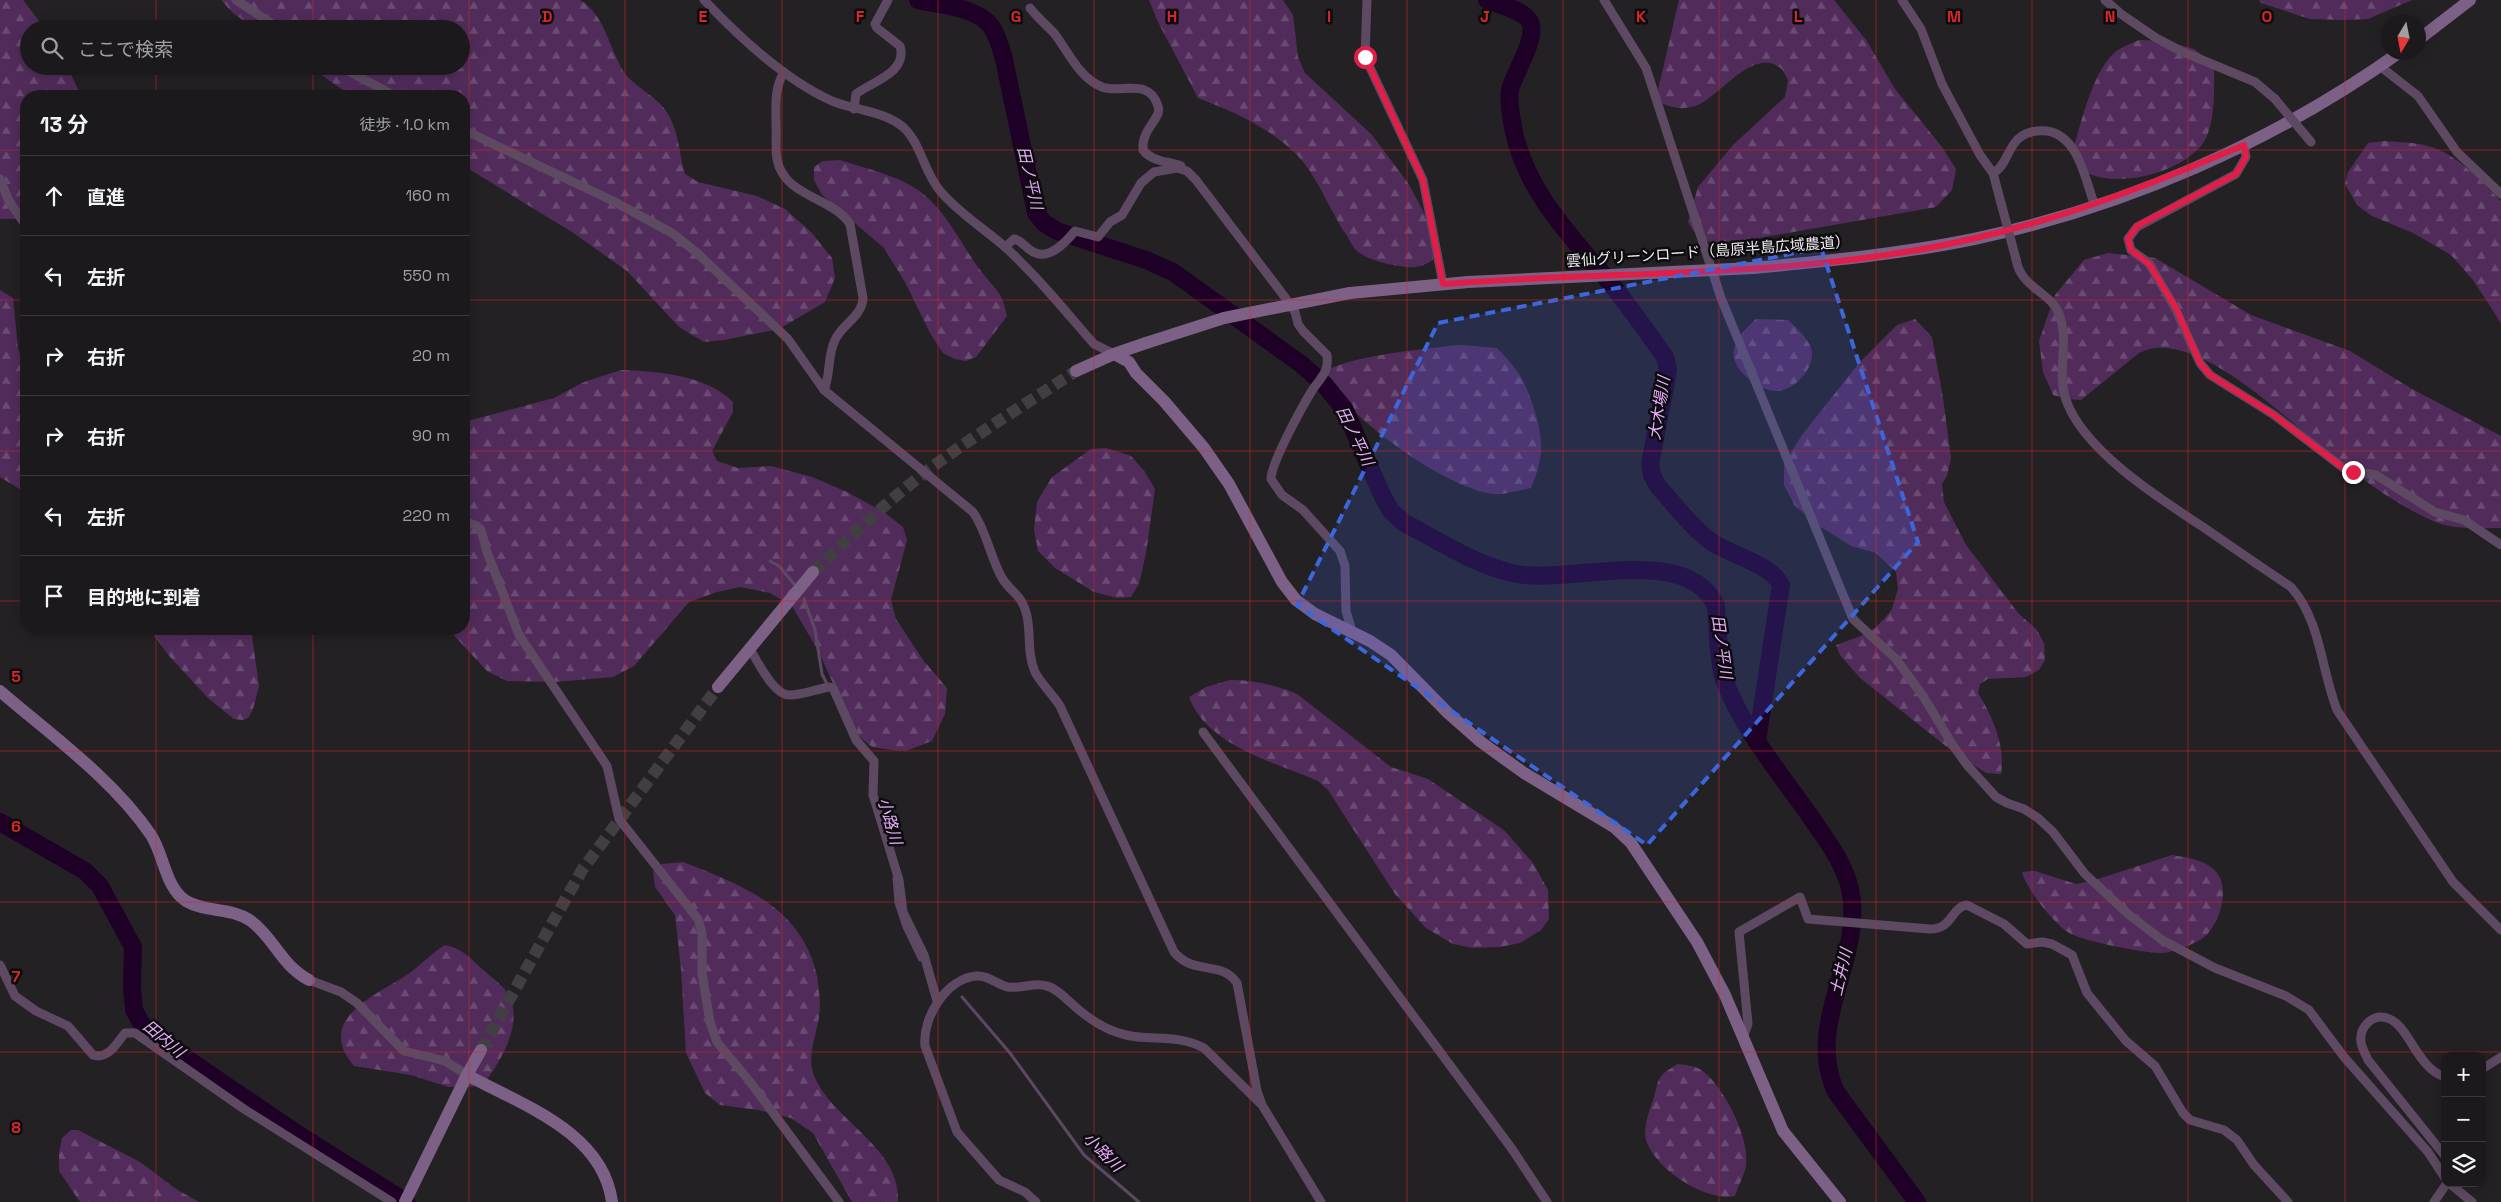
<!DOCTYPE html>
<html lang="ja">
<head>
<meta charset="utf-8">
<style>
	body { margin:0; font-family:"Space Grotesk","Noto Sans JP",sans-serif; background:#282629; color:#f1f3f6 }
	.controls { position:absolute; right:15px; bottom:15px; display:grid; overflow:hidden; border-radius:10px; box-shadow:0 2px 12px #0003 }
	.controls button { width:45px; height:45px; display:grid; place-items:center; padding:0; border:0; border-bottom:1px solid #39383b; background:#1b191c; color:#f1f3f6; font:25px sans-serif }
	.compass { position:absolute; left:2381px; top:15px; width:45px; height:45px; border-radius:50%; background:#1b191c; box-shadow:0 2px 12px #0003; rotate:190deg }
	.stop { position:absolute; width:15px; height:15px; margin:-11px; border:4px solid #e11d48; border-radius:50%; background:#fff }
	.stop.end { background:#e11d48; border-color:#fff; box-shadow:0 1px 5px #0008 }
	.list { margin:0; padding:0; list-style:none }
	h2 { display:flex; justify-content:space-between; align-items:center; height:65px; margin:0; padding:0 20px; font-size:21px }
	h2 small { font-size:16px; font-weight:400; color:#a0a0a3 }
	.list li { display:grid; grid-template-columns:32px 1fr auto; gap:15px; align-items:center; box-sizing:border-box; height:80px; padding:0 20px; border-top:1px solid #39383b }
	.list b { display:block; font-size:19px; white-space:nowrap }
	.list em { font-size:16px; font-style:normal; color:#a0a0a3 }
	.icon { flex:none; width:28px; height:28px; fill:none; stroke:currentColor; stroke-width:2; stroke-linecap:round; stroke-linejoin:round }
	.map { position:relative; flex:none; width:2501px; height:1202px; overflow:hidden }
	.search { position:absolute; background:#1b191c; box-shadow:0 2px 12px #0003; left:20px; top:20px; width:450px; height:55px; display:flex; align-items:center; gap:12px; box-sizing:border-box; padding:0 18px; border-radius:28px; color:#a0a0a3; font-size:19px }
	.panel { position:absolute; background:#1b191c; box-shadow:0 2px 12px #0003; left:20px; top:90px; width:450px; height:545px; border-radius:20px }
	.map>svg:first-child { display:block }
</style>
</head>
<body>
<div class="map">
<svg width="2501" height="1202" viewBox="0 0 2501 1202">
	<defs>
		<pattern id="forest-firs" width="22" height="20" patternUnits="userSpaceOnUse" patternTransform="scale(1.25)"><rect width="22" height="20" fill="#512c5b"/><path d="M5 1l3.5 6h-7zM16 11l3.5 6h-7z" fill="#6a4b73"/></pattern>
	</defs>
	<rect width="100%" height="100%" fill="#242125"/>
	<g fill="url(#forest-firs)">
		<path d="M0,0H23L45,29H29V66H67L81,96H26V219H0Z"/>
		<path d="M221,0H580C606,15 610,53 626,75C637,88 658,98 666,111C679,130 679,153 685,174L698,182L757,196L785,209L811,232L832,258L835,278L825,302L779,329L724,340L704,342L679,327L627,271L572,232L464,166V96H351L309,66H461V29H255L233,13Z"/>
		<path d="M1149,0H1283L1293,15L1298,57L1305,73L1372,135L1408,183L1436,235L1433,260C1420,269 1409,268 1393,265C1382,263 1368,259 1358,252C1353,248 1350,241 1347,236C1329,210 1319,178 1297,155C1269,127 1234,112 1198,98L1158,22Z"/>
		<path d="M1679,0H1834L1866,40L1895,89L1942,147L1956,169L1952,190L1936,207L1742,241C1717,243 1701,247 1688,222L1698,187L1733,145L1785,97L1788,80C1786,76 1783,69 1779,67C1751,48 1718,99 1695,106C1682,110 1673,108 1661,103L1658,90Z"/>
		<path d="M2259,0H2412L2368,19L2343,20L2310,19L2261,3Z"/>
		<path d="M2139,40L2165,41L2194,49L2214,64C2214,87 2216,119 2205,140C2187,171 2122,188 2090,174C2084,172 2079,165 2075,162L2073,150C2081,123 2094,66 2118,50C2124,46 2132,43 2139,40Z"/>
		<path d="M2384,141C2395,142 2407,142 2419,144C2453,149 2478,178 2501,201V323L2473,280L2451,255L2413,233L2372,216L2357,205L2345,184L2348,172L2368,143Z"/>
		<path d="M840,160C870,170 907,177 930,200C951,220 963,248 981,271C995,290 1002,290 1007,316L976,357L966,361L955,359L943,353L930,333L905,282L884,248L822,195L814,180V167L823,161Z"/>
		<path d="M2108,253L2155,258L2251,315L2350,351L2412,389L2501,436V528C2480,528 2453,530 2433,521C2399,506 2366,482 2337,460C2295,428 2195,323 2139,353L2081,400L2068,399L2053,395L2043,372L2039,341L2055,295L2084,260Z"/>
		<path d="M0,290L13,298L18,348L22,361L26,362V493L0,477Z"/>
		<path d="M1756,319L1788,320C1797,329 1812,341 1812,354C1812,371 1794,390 1777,391C1769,391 1758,386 1752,381C1723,361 1732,339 1756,319Z"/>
		<path d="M1915,319L1932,337L1943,398L1951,458L1947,476L1942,484L1944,502L1966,545L2019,614L2037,630L2044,643L2045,660L2039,670L2026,677L1988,679L1980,684L1978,693C1992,716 2006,746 2001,774L1986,773L1952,751L1860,678L1840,655L1836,645L1861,636L1875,628L1885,618L1892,609L1898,589L1896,572L1876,553L1851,546L1821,527L1795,506L1784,485V464L1802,435L1859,363L1897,325Z"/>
		<path d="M1460,345L1497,348C1504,355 1511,363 1517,371C1529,387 1543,431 1541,451C1540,464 1536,476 1531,488C1519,490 1505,495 1493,494C1443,487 1347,417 1322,373C1350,355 1425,349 1460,345Z"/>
		<path d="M621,370C657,371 706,375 733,402V412L712,451L717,461L738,468L771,466L812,477L847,492L885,513L903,527L907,540L891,600L896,619L923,660L947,688L945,714L932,741L906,751L892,750L872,747L855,733L819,652L792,606L770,593L740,587L717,592L689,602L634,666L613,677L555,682L507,681L487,671L448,629H464V422L554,398L584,382Z"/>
		<path d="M1106,448L1131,456L1145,472L1155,489L1146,553L1139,584L1131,597L1117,598L1094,592L1055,568L1038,551L1034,530L1037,502L1052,477L1091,449Z"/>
		<path d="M149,629H251L259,686L253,709L248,718L243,720L234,719L209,699L170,657Z"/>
		<path d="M1230,680C1254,680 1275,685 1297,694L1391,767L1428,779L1505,831L1533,863L1548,890L1549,919L1541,930L1520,943L1500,947L1473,948L1453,944L1426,928L1395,894L1328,790L1318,781C1275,762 1207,746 1189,697L1206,687Z"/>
		<path d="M2172,855C2187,858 2206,859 2217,873C2231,890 2218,930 2200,940C2189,946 2172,953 2160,953C2144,953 2084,941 2071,934C2055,926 2026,888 2022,872L2035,871L2076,884L2092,881Z"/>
		<path d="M683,862C742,885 802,907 817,976C819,989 821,1004 819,1017C816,1039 805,1058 816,1080C837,1123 901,1149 898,1202H852L813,1133L791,1118L758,1110L720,1105L705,1093L686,1053L681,969L675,915L655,887L653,872L662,864Z"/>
		<path d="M445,945C463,949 469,957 483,970C490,976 500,983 506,991C527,1019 500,1063 482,1086L448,1087L411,1075L354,1066C313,1017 379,995 411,972C423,963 432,953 445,945Z"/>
		<path d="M1678,1064C1687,1065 1697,1066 1704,1072C1725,1089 1750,1139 1746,1166C1744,1176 1738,1186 1735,1196C1705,1202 1659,1170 1648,1145C1641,1131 1649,1113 1653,1100C1660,1078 1655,1077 1678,1064Z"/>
		<path d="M71,1130H78L140,1162L176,1189L199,1202H80L59,1171V1154L62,1138Z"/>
	</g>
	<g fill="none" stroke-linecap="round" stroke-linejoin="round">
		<g stroke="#5d4863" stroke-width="3">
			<path d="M770,561L779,566L794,584"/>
			<path d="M804,599L815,630L822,674L827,684"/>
			<path d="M894,878L896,903L904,927L920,960"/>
			<path d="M962,997L1010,1053L1084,1155L1139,1202"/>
		</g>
		<g stroke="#1f0127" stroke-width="18">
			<path d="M918,0C939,5 977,7 991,26C998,36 1001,48 1004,59L1036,213L1044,223L1057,231L1146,260L1173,272L1301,364L1324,384L1345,410L1382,495L1391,511L1403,522C1439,541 1476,566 1517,574C1571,584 1688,543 1716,606C1718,626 1718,665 1725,682C1744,731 1780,773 1810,816C1825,838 1844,862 1850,889C1865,958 1804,1023 1836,1092L1917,1202"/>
			<path d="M1487,0C1499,5 1520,9 1528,19C1541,34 1514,72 1510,90C1508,103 1511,118 1514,132C1527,193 1572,237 1611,284C1630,307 1647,332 1665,357L1668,369L1666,382L1650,464L1652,475L1657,485C1674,504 1692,528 1713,543C1732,555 1772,565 1781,585L1757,741"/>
			<path d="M0,822L85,871L100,886L133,947L132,988L134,1010L143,1026L162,1042L296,1133L406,1202"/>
		</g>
		<g stroke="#423f43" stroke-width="12" stroke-dasharray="12 6" stroke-linecap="butt">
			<path d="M813,572C855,532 896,493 943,459C986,428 1032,400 1076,371"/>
			<path d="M481,1050L582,870L718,687"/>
		</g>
		<g stroke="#5d4a62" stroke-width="9">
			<path d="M236,0L280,29"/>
			<path d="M704,0C739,37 785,80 832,101C854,110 884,111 903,127C921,143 924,173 941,192C959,213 983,228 1004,246C1037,276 1065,311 1094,344L1114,354"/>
			<path d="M1367,0L1365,57L1423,180L1443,284"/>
			<path d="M1604,0L1646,68L1721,298L1853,619L1896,659L1923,696L1952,744L1967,765L1996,797L2007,803L2024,809L2038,818L2053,832L2085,874L2128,914L2162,940L2215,968L2286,996L2309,1010L2344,1057L2428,1152L2445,1178"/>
			<path d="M1902,0L1921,29L1942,84L1980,155L1993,173L2001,203"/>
			<path d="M2105,0L2121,14L2156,38L2183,52L2255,82L2275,99"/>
			<path d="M1030,8C1037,17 1046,25 1054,33C1068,51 1079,78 1102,87C1120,94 1149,77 1158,106C1163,118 1141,128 1143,150C1152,162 1168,161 1181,166"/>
			<path d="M339,66L395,96"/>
			<path d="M2381,67L2418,96L2457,152L2501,194"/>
			<path d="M784,72C774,89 776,105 776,124C777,135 775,148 777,159C784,197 831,196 850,224L863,298C862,317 842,324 835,340C827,356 831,374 824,390"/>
			<path d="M854,109L856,94C871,82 908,73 900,46L877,28L875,24L888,0"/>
			<path d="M464,130L611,200L672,233L696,252L788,339L824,390L973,512C987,532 990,557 1002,578C1012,594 1022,594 1027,616C1031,635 1027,654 1035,672C1039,681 1054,696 1060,706L1174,952C1194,976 1222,960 1237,983L1257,1091L1262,1105L1321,1202"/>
			<path d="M2244,145L2246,157L2236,174L2137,227L2128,239L2131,250L2149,263L2175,308L2200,363L2210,375L2274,415L2346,470L2376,475L2435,512L2464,520L2501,545"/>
			<path d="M1993,173C2005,168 2008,148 2018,139C2026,132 2037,130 2047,131C2079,136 2085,180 2095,206"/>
			<path d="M0,179L8,199L26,226"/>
			<path d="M1005,247L1014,239C1021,240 1024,246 1030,250C1047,263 1065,243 1075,231L1098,237L1110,222L1122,215L1141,183L1154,172L1177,168L1187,171L1196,180L1284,296L1295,312L1298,324L1303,331L1327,355C1329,372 1322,376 1313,389C1303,405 1271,463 1271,479L1282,495L1303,510L1340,551L1345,566L1346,611L1352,631"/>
			<path d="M2016,259C2017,264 2018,269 2021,273C2030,290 2052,295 2059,314C2070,342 2056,371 2066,400C2084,451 2159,498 2203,527C2232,547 2261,567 2291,587C2321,621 2321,669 2337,710L2453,882L2501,930"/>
			<path d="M464,521L477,526L481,530L487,552L519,635L607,766L619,819L698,919L702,933V973L710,1022L717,1042L751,1083L839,1202"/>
			<path d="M750,649C758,662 774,696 790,695C803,695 817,689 829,687L833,688L856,740L874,761L873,795L899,880L903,912L924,955L937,1001"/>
			<path d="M1203,732L1512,1149L1547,1202"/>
			<path d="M0,965L15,996L36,1011L68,1026L93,1055C108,1060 117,1043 125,1033H135L244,1109L392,1202"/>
			<path d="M309,980L341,992L357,1003L404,1051L445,1061L467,1075"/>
			<path d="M1743,1038L1748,1024L1739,932L1800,897L1808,919L1930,929C1953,929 1951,907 1967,905L2004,924L2027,944L2042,942L2052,944L2072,955L2087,993L2126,1041L2155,1066L2183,1113L2190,1120L2224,1130L2237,1140L2254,1165L2288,1202"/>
			<path d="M2482,1069L2501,1057"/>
			<path d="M2445,1077C2416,1068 2409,1024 2387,1018C2372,1013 2359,1028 2361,1042C2362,1049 2366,1055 2368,1060L2445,1156"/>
			<path d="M2449,1183L2472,1202"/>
			<path d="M1036,1202L1025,1192L999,1180L957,1132L925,1046C922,1018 946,979 976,976C989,975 997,985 1008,987C1023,989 1036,981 1050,987C1059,991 1064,997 1071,1003C1084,1015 1102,1028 1119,1033C1147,1043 1174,1032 1204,1048L1260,1103"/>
			<path d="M2434,1202L2447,1183"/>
		</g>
		<g stroke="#7d6086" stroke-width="12">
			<path d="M2418,40L2470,0"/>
			<path d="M1753,268C1827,261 1901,254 1974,239C2125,207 2274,142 2400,52"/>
			<path d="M1350,293L1468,282"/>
			<path d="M1114,354L1129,362L1136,373L1164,401L1204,448L1229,484L1282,582L1296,600L1315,614L1370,641L1391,655L1448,713L1481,742L1524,773L1614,827L1631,843L1697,942L1725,995L1783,1131L1840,1202"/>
			<path d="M1076,371L1114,354L1146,343"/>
			<path d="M718,687L813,572"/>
			<path d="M0,691C51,735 113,779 151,835C164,855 165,887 186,901C206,913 232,907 251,921C275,939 280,964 309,980"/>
			<path d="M467,1075C522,1105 603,1132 612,1202"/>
			<path d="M405,1202L467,1075L481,1050"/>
		</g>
		<g stroke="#5d4a62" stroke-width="9">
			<path d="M2275,99L2311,142"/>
			<path d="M2001,203L2016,259"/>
		</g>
		<g stroke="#7d6086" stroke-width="12">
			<path d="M1468,282L1753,268"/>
			<path d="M1146,343L1224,318L1350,293"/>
		</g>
	</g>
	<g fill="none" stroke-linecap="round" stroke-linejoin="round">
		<path stroke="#e11d48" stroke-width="6" d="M1365,57L1423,180L1443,284C1620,270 1802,279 1976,238C2069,217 2156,182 2244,145L2246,157L2236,174L2137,226L2128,239L2131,250L2149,264L2176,308L2200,363L2210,375L2274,415L2346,470L2353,472"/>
	</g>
	<path fill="#3c66db" fill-opacity="0.2" stroke="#3c66db" stroke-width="4" stroke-dasharray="10 6" stroke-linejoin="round" d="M1821,248L1918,542L1647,845L1297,605L1438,323Z"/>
	<path fill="none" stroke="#d62828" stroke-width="1" stroke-opacity="0.55" d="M156,0V29M313,0V29M469,0V1202M625,0V1202M782,0V1202M938,0V1202M1094,0V1202M1250,0V1202M1407,0V1202M1563,0V1202M1719,0V1202M1876,0V1202M2032,0V1202M2188,0V1202M2345,0V1202M156,66V96M313,66V96M0,150H26M464,150H2501M0,300H26M464,300H2501M0,451H26M464,451H2501M0,601H26M464,601H2501M156,629V1202M313,629V1202M0,751H2501M0,902H2501M0,1052H2501"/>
	<g text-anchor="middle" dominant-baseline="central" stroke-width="5" stroke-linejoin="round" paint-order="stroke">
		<g font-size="15" fill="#efecef" stroke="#0c0b0d">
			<text transform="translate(1708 251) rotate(-4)">雲仙グリーンロード（島原半島広域農道）</text>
		</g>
		<g font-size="16" font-style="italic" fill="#ebacfe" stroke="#0c0b0d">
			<text transform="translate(1030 178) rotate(77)">田ノ平川</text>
			<text transform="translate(1659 408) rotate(-81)">大木場川</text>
			<text transform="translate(1355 436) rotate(64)">田ノ平川</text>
			<text transform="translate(1722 647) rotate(82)">田ノ平川</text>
			<text transform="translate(890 821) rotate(74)">小路川</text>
			<text transform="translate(1841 972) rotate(-77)">土井川</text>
			<text transform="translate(164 1039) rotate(40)">田内川</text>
			<text transform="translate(1103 1152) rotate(45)">小路川</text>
		</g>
	</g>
	<g font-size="16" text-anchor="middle" font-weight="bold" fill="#d62828" stroke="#0c0b0d" stroke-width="5" stroke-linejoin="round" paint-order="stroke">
		<text x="547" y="22">D</text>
		<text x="703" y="22">E</text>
		<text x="860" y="22">F</text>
		<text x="1016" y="22">G</text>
		<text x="1172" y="22">H</text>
		<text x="1329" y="22">I</text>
		<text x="1485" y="22">J</text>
		<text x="1641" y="22">K</text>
		<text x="1798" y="22">L</text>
		<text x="1954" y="22">M</text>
		<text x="2110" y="22">N</text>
		<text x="2267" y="22">O</text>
		<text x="16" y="682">5</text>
		<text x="16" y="832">6</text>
		<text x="16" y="982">7</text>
		<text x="16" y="1133">8</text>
	</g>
</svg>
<div class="controls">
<button>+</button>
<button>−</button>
<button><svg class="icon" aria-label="layers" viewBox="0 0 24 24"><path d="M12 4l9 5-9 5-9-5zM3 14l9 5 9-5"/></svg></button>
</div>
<svg class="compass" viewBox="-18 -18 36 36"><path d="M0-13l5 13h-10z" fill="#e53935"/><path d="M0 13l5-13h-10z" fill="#a0a0a3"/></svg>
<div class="stop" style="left:1365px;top:57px"></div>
<div class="stop end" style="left:2353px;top:472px"></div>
<div class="search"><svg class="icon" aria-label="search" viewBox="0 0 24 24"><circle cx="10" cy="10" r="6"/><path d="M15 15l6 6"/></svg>ここで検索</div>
<section class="panel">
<h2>13 分<small>徒歩 · 1.0 km</small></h2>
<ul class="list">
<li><svg class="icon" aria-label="ahead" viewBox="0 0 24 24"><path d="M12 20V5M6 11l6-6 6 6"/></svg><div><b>直進</b></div><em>160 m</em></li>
<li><svg class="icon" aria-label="left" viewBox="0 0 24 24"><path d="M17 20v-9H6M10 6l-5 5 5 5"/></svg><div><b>左折</b></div><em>550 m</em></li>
<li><svg class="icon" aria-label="right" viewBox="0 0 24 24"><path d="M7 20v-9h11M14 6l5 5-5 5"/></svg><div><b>右折</b></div><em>20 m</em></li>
<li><svg class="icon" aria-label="right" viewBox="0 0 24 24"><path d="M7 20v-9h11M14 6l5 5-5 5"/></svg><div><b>右折</b></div><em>90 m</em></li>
<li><svg class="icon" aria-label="left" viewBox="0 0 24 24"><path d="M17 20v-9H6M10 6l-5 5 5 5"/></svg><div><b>左折</b></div><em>220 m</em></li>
<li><svg class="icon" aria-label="arrive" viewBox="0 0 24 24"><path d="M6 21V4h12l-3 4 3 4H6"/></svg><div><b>目的地に到着</b></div></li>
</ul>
</section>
</div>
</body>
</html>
